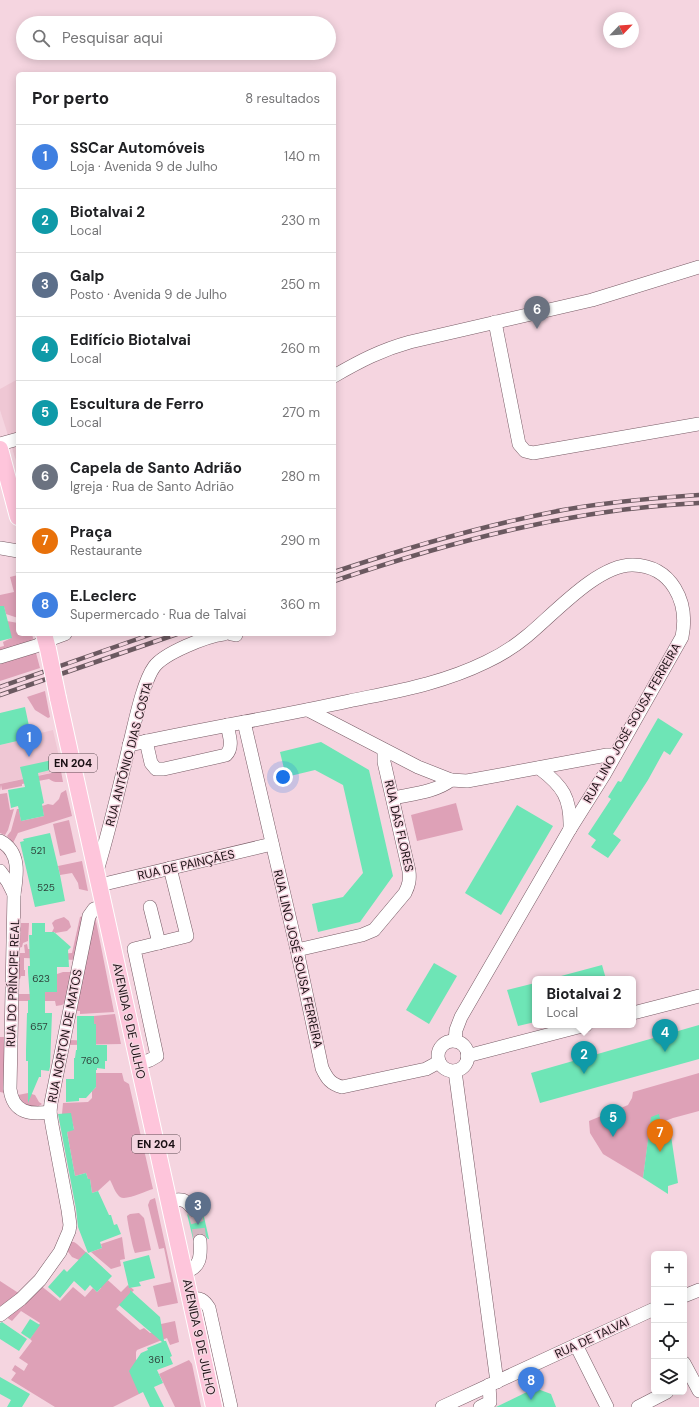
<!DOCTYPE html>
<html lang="pt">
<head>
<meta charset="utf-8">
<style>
	body { margin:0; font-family:"DM Sans",sans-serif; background:#f6f6f6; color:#202124 }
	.controls { position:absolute; right:12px; bottom:12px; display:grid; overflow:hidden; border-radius:6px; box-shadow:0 2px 10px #0003 }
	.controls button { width:36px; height:36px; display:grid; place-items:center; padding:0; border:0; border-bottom:1px solid #e0e0e0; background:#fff; color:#202124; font:20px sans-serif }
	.compass { position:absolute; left:603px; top:12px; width:36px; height:36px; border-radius:50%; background:#fff; box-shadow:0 2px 10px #0003; rotate:65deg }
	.you { position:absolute; left:283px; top:777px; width:14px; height:14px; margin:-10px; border:3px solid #fff; border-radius:50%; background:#1a73e8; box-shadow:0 0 0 6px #1a73e833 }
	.badge { display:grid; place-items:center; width:26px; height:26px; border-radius:50%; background:#1a73e8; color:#fff; font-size:13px; font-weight:700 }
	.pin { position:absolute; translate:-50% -33px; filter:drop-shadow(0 1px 2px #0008) }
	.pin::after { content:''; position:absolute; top:21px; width:14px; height:12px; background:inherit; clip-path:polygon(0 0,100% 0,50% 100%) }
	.popup { position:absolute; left:532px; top:976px; width:104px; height:52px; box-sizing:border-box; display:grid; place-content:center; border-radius:6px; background:#fff; filter:drop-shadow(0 1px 3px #0005); font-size:13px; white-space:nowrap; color:#757577 }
	.popup b { font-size:15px; color:#202124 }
	.popup::after { content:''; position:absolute; left:50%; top:100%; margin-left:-8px; border:8px solid transparent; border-top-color:#fff }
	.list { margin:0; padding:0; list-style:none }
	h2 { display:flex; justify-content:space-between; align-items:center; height:52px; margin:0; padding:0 16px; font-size:17px }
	h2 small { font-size:13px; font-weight:400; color:#757577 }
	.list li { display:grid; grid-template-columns:26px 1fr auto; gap:12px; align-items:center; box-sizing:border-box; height:64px; padding:0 16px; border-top:1px solid #e0e0e0 }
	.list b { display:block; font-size:15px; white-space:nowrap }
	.list p { margin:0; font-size:13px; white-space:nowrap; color:#757577 }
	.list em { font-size:13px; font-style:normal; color:#757577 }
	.icon { flex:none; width:22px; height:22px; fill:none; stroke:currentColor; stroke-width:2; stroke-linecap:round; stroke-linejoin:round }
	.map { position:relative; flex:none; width:699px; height:1407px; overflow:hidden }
	.search { position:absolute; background:#fff; box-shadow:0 2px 10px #0003; left:16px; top:16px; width:320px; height:44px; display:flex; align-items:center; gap:10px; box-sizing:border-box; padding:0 14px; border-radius:22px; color:#757577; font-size:15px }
	.panel { position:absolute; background:#fff; box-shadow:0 2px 10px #0003; left:16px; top:72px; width:320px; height:564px; border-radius:6px }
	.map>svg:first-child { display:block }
</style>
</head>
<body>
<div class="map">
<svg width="699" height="1407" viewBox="0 0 699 1407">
	<rect width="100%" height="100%" fill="#f5d5e0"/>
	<g fill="#efc7d4">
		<path d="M18,379V467L0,410V389Z"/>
		<path d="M53,730L62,770L0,784V745L28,739V736Z"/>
	</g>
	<g fill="#dea1b7">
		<path d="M18,575V618L6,614L4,607L0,608V595L14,592L10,577Z"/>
		<path d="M7,621L18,623V634H32L33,638L32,641L0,651V647L4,646L3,642L11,638Z"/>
		<path d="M36,653L40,668L0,681V664Z"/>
		<path d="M45,691L50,717L48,718L35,710L27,697Z"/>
		<path d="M61,771L63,782C57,782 54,783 49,779L22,784V786L2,790L1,785L0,791V784Z"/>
		<path d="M66,790L72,816L18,833L13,843L7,836L11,831L17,809H19L21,821L44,816L42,806L48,804L53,805L59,799L61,793Z"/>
		<path d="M7,793L10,810L14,809L8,830L5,835L0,833V794Z"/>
		<path d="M456,803L463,830L417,841L411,815Z"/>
		<path d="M69,820L76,852L60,856L53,824Z"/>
		<path d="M82,861L88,891L79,889L78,883L72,873L60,875L58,866Z"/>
		<path d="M86,915L76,960L24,958V970H25V976H21L20,979H19V953H25L24,945L27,944L28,949C43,949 57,955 72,953L80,917Z"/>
		<path d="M95,916L114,1012L80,1014V1011H74Z"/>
		<path d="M64,917L69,921L71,927L67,931L55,933V932H52L54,928L52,923L55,920Z"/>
		<path d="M21,923H29L28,941L23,943L22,947L19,948Z"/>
		<path d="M63,972H73L65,1003L62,1005L56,1006L55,1001H18V994H37V992H57V974Z"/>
		<path d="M115,1014L121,1044L68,1045L69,1040L96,1041V1024H94V1016Z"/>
		<path d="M0,1037H5V1093L0,1092Z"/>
		<path d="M91,1073H122L124,1081L129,1084L153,1189C146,1191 126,1201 120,1197C115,1193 113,1185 110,1180L98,1191L92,1193L90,1179H88L86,1173L75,1176L67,1132L74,1129L71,1117L62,1114L63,1103L88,1102L92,1098V1091L96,1087V1078Z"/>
		<path d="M699,1073V1111L673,1118L650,1127L643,1178L603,1154L590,1133L589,1121L628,1105L632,1098L633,1092Z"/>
		<path d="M28,1093L35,1095L39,1102L42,1104C34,1111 22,1105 18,1095Z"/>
		<path d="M155,1198L178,1303L158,1307L153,1286L171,1282L164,1248L159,1249L148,1205L150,1200Z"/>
		<path d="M139,1213L144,1218L151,1250L135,1253C133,1250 127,1220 127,1216L130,1214Z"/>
		<path d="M122,1237L125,1259L120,1260L121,1266L111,1269L91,1252L102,1248L101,1244Z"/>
		<path d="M71,1242H74L77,1244L103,1268L100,1273L121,1292L128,1285L134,1290L116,1309L140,1330L144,1328L150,1333L156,1331L161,1324L175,1321L179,1342L170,1345L167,1338L137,1350L136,1352V1359L143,1374L139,1394L113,1407H55L11,1380L16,1373L12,1370L15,1365L24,1371L28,1364L19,1358L32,1341L30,1339L40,1323L21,1311L12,1321L6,1317L40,1285L60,1301L73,1287L85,1297L93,1288L97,1292L101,1288L79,1260L72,1257L66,1249Z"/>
		<path d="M0,1281L20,1294L0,1310Z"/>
		<path d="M189,1360L192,1364L201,1407H175L159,1374Z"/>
	</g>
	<g fill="#6ee5b6">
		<path d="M0,606H4L12,638L0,641Z"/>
		<path d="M25,707L29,726L23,727L26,739L0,745V713Z"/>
		<path d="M658,718L683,734L670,755L664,751L648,780L613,834L621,840L608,858L591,847L596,840L588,834L611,799L608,797L618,781L621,782Z"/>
		<path d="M321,742L369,770L393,876L360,922L318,932L312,904L343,897L363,873L343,785L315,770L286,777L280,752Z"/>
		<path d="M57,759L59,768L38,773L44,803L42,804L44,816L21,821L18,806L11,808L8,790L25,787L20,767Z"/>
		<path d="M517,805L553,826L501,915L465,893Z"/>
		<path d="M50,833L60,875L65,901L35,907L20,842L24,841L23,839Z"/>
		<path d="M32,923H45V932H54L71,947L68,950L69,967H57V992H45V1013H52L50,1067L49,1071L41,1070V1077H39L28,1103V1061H26V1050L27,1013H28V1000H30L28,972V966H30L29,935H32Z"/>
		<path d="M434,963L457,976L429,1024L406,1010Z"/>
		<path d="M602,965L606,979H562L561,976Z"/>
		<path d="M535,983V1022L518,1026L507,990Z"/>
		<path d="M77,1016H94V1024H96V1045H107V1061H105V1069L97,1068V1070H96V1087L86,1098H79V1101L66,1102V1079H74V1058H75L76,1050H77Z"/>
		<path d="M699,1025V1059L540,1103L531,1073Z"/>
		<path d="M71,1113L74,1130L67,1132L75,1176L86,1173L88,1179H90L92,1193L98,1191L109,1215H111L114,1225L117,1224L121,1234L100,1242L102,1248L88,1253L78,1227L76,1209L58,1114Z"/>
		<path d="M659,1114L661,1124L669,1122L678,1183L668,1186V1194L643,1178L651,1117Z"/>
		<path d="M202,1208L209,1239H208L204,1234L200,1233L195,1235L193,1239L187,1214L191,1217L196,1218L201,1213Z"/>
		<path d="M86,1252L112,1276L97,1292L90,1285L85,1291L74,1281L60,1298L48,1287L64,1269L67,1272Z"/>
		<path d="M149,1255L155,1278L139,1282L141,1286L129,1288L123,1262Z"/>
		<path d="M130,1290L160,1317L164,1341H166L172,1356L170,1357L173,1364L157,1370L163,1383L154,1387L164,1407H150L143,1392L139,1394L129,1371L141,1353L148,1350L147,1348L162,1342L119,1305L130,1293Z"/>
		<path d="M30,1319L40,1325L30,1339L21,1333Z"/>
		<path d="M2,1322L27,1339L19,1351L0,1339V1323Z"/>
		<path d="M0,1377L30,1394L22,1407H7L11,1400L0,1394Z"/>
		<path d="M535,1388L551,1394L556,1407H496Z"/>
	</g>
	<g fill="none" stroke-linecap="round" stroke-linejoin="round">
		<path stroke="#d4b7c1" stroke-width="13" stroke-dasharray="13 6" stroke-linecap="butt" d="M194,1210L198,1225L200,1241"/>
		<g stroke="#775b65" stroke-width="14">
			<g id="minor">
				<path d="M495,322L519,444L525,451L533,453L699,424"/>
				<path d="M334,376C360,361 381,350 410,342L592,300L699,267"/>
				<path d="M0,444L18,439"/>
				<path d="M0,548L18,551"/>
				<path d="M231,634L236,635"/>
				<path d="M0,657L36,646L46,641L65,634"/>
				<path d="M308,710L418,767L451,780"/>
				<path d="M244,722L297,950L322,1068C327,1079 331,1084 342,1087L426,1069L439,1062"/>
				<path d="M146,741L151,763L156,769H164L226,755C234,747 229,735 227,725"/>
				<path d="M129,745C202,729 276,717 349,701C397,691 441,684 486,662C501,655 515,646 527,636C554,614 598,564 633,565C672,566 689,602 682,637L604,775L570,829L461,1017L456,1030L455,1041"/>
				<path d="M539,768C563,786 571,798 570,829"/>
				<path d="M393,798C411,794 436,792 451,780L467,781L607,755H615"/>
				<path d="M0,841C21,852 17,875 14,894L10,1089C13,1113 30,1115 50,1112"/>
				<path d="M0,871L8,882L14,894"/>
				<path d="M97,871C110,828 120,785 130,742C135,722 143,682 154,667C164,653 207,636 224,634"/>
				<path d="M100,885L272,844"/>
				<path d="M150,907L159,943"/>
				<path d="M297,950L362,935L374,930L405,893C409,885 410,880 409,871L384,762V750"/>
				<path d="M633,1013L699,996"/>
				<circle cx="453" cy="1056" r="15"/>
				<path d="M467,1056L586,1025"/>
				<path d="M138,1064L150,1060L157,1056L134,949L187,936L170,868"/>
				<path d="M455,1071L497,1382"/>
				<path d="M169,1201C181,1198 186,1199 194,1210"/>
				<path d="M184,1272C201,1268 201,1256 200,1241"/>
				<path d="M684,1296L699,1290"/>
				<path d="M190,1299C200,1297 204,1300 209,1308L231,1407"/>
				<path d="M0,1315L21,1299L40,1280L60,1252L69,1231L70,1225L68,1210L52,1125L50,1112L51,1103L89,916L94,909L104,906"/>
				<path d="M576,1345L607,1407"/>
				<path d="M684,1363L699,1391"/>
				<path d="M442,1407L654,1309"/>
				<path d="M480,1407L490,1402L489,1385"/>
				<path d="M638,1407L667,1392"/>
			</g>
		</g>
		<g stroke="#fff" stroke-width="18">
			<g id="major">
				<path d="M0,449L18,517"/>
				<path d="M44,634L48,649"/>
				<path d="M58,698L214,1407"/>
			</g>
		</g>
		<use href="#minor" stroke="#fff" stroke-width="13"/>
		<use href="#major" stroke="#fec5db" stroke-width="16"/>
		<g stroke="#6b5960" stroke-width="4.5">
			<g id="rail">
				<path d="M334,572C409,547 485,525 563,510C608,502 654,498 699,495"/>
				<path d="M334,581C453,541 573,509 699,503"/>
				<path d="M0,687L152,634"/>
				<path d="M0,695L177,634"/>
			</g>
		</g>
		<use href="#rail" stroke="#f5d5e0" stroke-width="3" stroke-dasharray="9" stroke-linecap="butt"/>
		<g stroke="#fff" stroke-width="18" stroke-linecap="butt">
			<path id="major-bridge" d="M48,649L58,698"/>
		</g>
		<use href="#major-bridge" stroke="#fec5db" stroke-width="16"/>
	</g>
	<g text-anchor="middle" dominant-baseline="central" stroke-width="3" stroke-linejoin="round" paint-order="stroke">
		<g font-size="10" fill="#2e443c">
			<text x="38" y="850">521</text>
			<text x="46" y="887">525</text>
			<text x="41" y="978">623</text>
			<text x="39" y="1026">657</text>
			<text x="90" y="1060">760</text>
			<text x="156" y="1359">361</text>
		</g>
		<g fill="#f5d5e0" stroke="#5b4a50" stroke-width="1">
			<rect x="49" y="754" width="48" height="18" rx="3"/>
			<rect x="132" y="1135" width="48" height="18" rx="3"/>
		</g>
		<g font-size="11" font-weight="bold" fill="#190f13">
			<text x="73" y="763">EN 204</text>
			<text x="156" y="1144">EN 204</text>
		</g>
		<g font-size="12" fill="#190f13" stroke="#f5d5e0">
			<text transform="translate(632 723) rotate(-60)">RUA LINO JOSÉ SOUSA FERREIRA</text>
			<text transform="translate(129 754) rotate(-75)">RUA ANTÓNIO DIAS COSTA</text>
			<text transform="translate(399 826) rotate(77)">RUA DAS FLORES</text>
			<text transform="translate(186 865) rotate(-13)">RUA DE PAINÇÃES</text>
			<text transform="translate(298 959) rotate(77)">RUA LINO JOSÉ SOUSA FERREIRA</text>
			<text transform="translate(13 983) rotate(-88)">RUA DO PRÍNCIPE REAL</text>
			<text transform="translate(129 1021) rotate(78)">AVENIDA 9 DE JULHO</text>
			<text transform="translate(65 1036) rotate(-79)">RUA NORTON DE MATOS</text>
			<text transform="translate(199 1337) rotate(78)">AVENIDA 9 DE JULHO</text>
			<text transform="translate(592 1338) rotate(-25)">RUA DE TALVAI</text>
		</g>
	</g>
</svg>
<div class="controls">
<button>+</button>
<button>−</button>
<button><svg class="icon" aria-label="locate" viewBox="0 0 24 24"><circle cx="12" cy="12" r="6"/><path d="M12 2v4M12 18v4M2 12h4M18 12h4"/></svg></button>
<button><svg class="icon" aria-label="layers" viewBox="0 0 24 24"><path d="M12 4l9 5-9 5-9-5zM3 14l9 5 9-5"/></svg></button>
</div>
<svg class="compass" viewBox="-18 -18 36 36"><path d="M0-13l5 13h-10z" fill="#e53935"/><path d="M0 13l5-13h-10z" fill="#757577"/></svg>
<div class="you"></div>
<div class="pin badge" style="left:29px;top:757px;background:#3f7fe0">1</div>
<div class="pin badge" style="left:584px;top:1074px;background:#0f9aa8">2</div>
<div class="popup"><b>Biotalvai 2</b>Local</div>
<div class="pin badge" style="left:198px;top:1225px;background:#5c6f8a">3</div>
<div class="pin badge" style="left:665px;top:1052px;background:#0f9aa8">4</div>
<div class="pin badge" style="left:613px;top:1137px;background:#0f9aa8">5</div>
<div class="pin badge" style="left:537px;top:329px;background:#6b7280">6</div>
<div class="pin badge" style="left:660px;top:1152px;background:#e8710a">7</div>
<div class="pin badge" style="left:531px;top:1400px;background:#3f7fe0">8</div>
<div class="search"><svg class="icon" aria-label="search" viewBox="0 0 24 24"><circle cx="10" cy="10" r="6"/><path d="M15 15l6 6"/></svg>Pesquisar aqui</div>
<section class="panel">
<h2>Por perto<small>8 resultados</small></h2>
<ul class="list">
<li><span class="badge" style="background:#3f7fe0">1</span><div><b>SSCar Automóveis</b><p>Loja · Avenida 9 de Julho</p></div><em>140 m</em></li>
<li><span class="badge" style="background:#0f9aa8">2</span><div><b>Biotalvai 2</b><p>Local</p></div><em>230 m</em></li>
<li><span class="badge" style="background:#5c6f8a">3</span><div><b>Galp</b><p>Posto · Avenida 9 de Julho</p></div><em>250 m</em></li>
<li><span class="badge" style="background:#0f9aa8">4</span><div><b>Edifício Biotalvai</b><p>Local</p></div><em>260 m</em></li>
<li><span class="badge" style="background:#0f9aa8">5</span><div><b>Escultura de Ferro</b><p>Local</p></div><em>270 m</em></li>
<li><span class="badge" style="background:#6b7280">6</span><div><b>Capela de Santo Adrião</b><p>Igreja · Rua de Santo Adrião</p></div><em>280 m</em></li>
<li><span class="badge" style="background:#e8710a">7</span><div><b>Praça</b><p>Restaurante</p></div><em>290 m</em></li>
<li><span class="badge" style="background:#3f7fe0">8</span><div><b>E.Leclerc</b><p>Supermercado · Rua de Talvai</p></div><em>360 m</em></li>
</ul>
</section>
</div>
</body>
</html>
